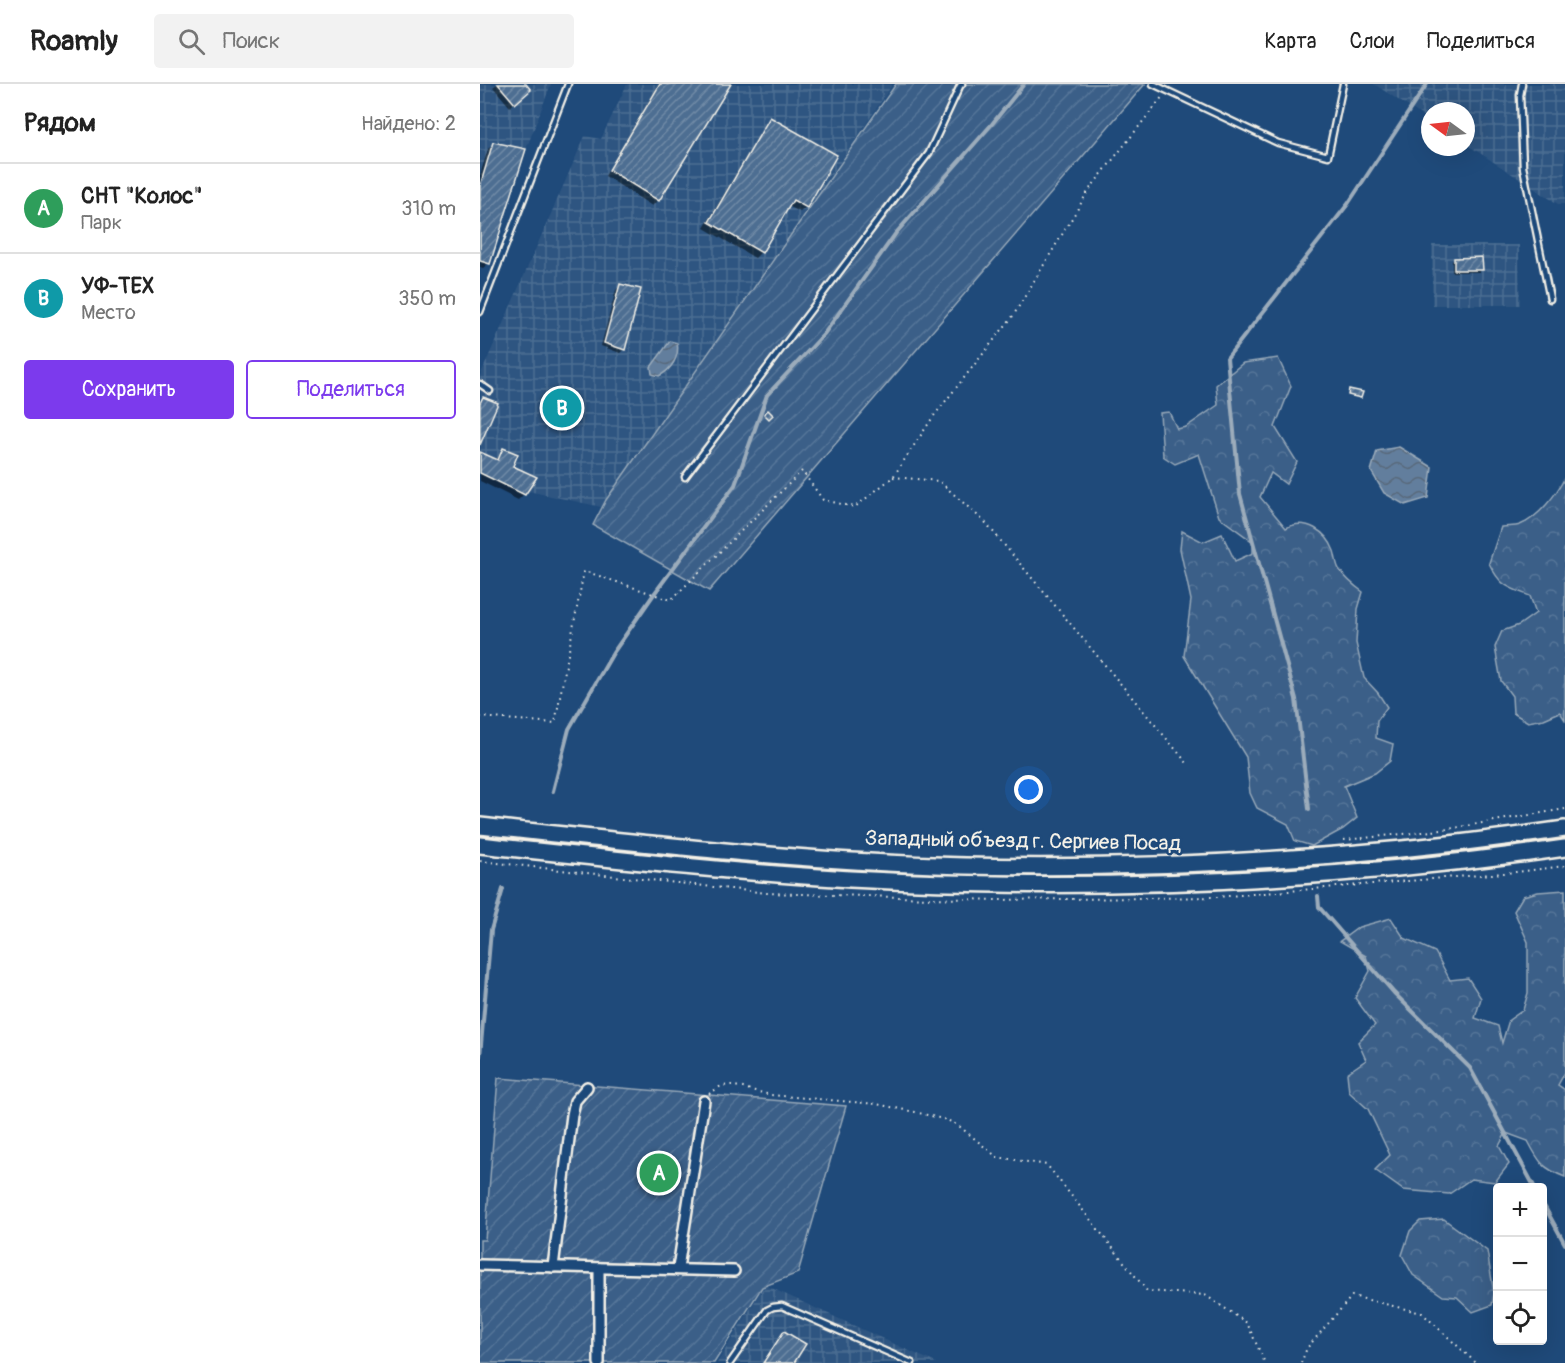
<!DOCTYPE html>
<html lang="ru">
<head>
<meta charset="utf-8">
<style>
	body { margin:0; font-family:Pangolin,sans-serif; background:#f2f2f2; color:#222 }
	.controls { position:absolute; right:18px; bottom:18px; display:grid; overflow:hidden; border-radius:6px; box-shadow:0 6px 24px #0002 }
	.controls button { width:54px; height:54px; display:grid; place-items:center; padding:0; border:0; border-bottom:2px solid #e0e0e0; background:#fff; color:#222; font:30px sans-serif }
	.compass { position:absolute; left:941px; top:18px; width:54px; height:54px; border-radius:50%; background:#fff; box-shadow:0 6px 24px #0002; rotate:285deg }
	.you { position:absolute; left:549px; top:706px; width:21px; height:21px; margin:-15px; border:4px solid #fff; border-radius:50%; background:#1a73e8; box-shadow:0 0 0 9px #1a73e833 }
	.badge { display:grid; place-items:center; width:39px; height:39px; border-radius:50%; background:#7c3aed; color:#fff; font-size:20px; font-weight:700 }
	.pin { position:absolute; translate:-50% -50%; border:3px solid #fff; box-shadow:0 2px 6px #0006 }
	.list { margin:0; padding:0; list-style:none }
	h2 { display:flex; justify-content:space-between; align-items:center; height:78px; margin:0; padding:0 24px; font-size:26px }
	h2 small { font-size:20px; font-weight:400; color:#767676 }
	.list li { display:grid; grid-template-columns:39px 1fr auto; gap:18px; align-items:center; box-sizing:border-box; height:90px; padding:0 24px; border-top:2px solid #e0e0e0 }
	.list b { display:block; font-size:22px; white-space:nowrap }
	.list p { margin:0; font-size:20px; white-space:nowrap; color:#767676 }
	.list em { font-size:20px; font-style:normal; color:#767676 }
	.actions { display:flex; gap:12px; padding:18px 24px }
	.actions a { flex:1; padding:14px 0; border:2px solid #7c3aed; border-radius:6px; text-align:center; font-size:21px; color:#7c3aed }
	.actions .main { background:#7c3aed; color:#fff }
	.icon { flex:none; width:33px; height:33px; fill:none; stroke:currentColor; stroke-width:2; stroke-linecap:round; stroke-linejoin:round }
	.map { position:relative; flex:none; width:1085px; height:1279px; overflow:hidden }
	header { display:flex; align-items:center; gap:36px; box-sizing:border-box; height:84px; padding:0 30px; background:#fff; border-bottom:2px solid #e0e0e0 }
	header strong { font-size:28px }
	nav { display:flex; gap:33px; margin-inline-start:auto; font-size:21px }
	.search { width:420px; height:54px; background:#f2f2f2; display:flex; align-items:center; gap:15px; box-sizing:border-box; padding:0 21px; border-radius:6px; color:#767676; font-size:22px }
	main { display:flex }
	aside { flex:1; background:#fff }
	.map>svg:first-child { display:block }
</style>
</head>
<body>
<header>
<strong>Roamly</strong>
<div class="search"><svg class="icon" aria-label="search" viewBox="0 0 24 24"><circle cx="10" cy="10" r="6"/><path d="M15 15l6 6"/></svg>Поиск</div>
<nav><a>Карта</a><a>Слои</a><a>Поделиться</a></nav>
</header>
<main>
<aside>
<h2>Рядом<small>Найдено: 2</small></h2>
<ul class="list">
<li><span class="badge" style="background:#2e9e5b">A</span><div><b>СНТ &quot;Колос&quot;</b><p>Парк</p></div><em>310 m</em></li>
<li><span class="badge" style="background:#0f9aa8">B</span><div><b>УФ-ТЕХ</b><p>Место</p></div><em>350 m</em></li>
</ul>
<div class="actions"><a class="main">Сохранить</a><a>Поделиться</a></div>
</aside>
<div class="map">
<svg width="1085" height="1279" viewBox="0 0 1085 1279">
	<defs>
		<pattern id="industrial-grid" width="8" height="8" patternUnits="userSpaceOnUse" patternTransform="scale(1.5)"><rect width="8" height="8" fill="#2d5581"/><path d="M0 4h8M4 0v8" fill="none" stroke="#4c6e93"/></pattern>
		<pattern id="forest-crowns" width="20" height="18" patternUnits="userSpaceOnUse" patternTransform="scale(1.5)"><rect width="20" height="18" fill="#3a5f88"/><path d="M2 6a3 3 0 1 1 6 0M12 15a3 3 0 1 1 6 0" fill="none" stroke="#577699"/></pattern>
		<pattern id="garden-furrows" width="10" height="10" patternUnits="userSpaceOnUse" patternTransform="scale(1.5)"><rect width="10" height="10" fill="#3a5f88"/><path d="M-1 1l2-2M0 10L10 0M9 11l2-2" fill="none" stroke="#577699"/></pattern>
		<pattern id="water-waves" width="16" height="10" patternUnits="userSpaceOnUse" patternTransform="scale(1.5)"><rect width="16" height="10" fill="#627e9d"/><path d="M0 5q4-4 8 0t8 0" fill="none" stroke="#58687a"/></pattern>
		<pattern id="building-hatch" width="6" height="6" patternUnits="userSpaceOnUse" patternTransform="scale(1.5)"><rect width="6" height="6" fill="#4d6e92"/><path d="M-1 1l2-2M0 6l6-6M5 7l2-2" fill="none" stroke="#708aa6"/></pattern>
	</defs>
	<rect width="100%" height="100%" fill="#1f4a7a"/>
	<filter id="ink" filterUnits="userSpaceOnUse"><feTurbulence type="fractalNoise" baseFrequency=".0167" numOctaves="2"/><feDisplacementMap in="SourceGraphic" scale="12" xChannelSelector="R" yChannelSelector="G"/><feConvolveMatrix kernelMatrix="1 2 1 2 8 2 1 2 1" color-interpolation-filters="sRGB"/></filter>
	<g filter="url(#ink)">
		<g fill="url(#industrial-grid)">
			<path d="M0,0H71L0,186Z"/>
			<path d="M147,0H413L126,424L48,407L0,387V292L105,52L121,55Z"/>
			<path d="M894,0H1085V120H1078L986,60V27H950V37Z"/>
			<path d="M952,161H1039L1040,221H952Z"/>
			<path d="M285,1201L456,1279H237Z"/>
		</g>
		<g fill="url(#forest-crowns)" stroke="#97a8b8" stroke-width="1.5">
			<path d="M798,274L811,302L795,343L817,378L806,400L791,389L780,413L806,444C826,433 847,448 854,467C856,473 856,480 859,485C866,495 873,501 883,508L878,525L876,559L884,594L898,609L907,623L897,637L896,654L913,660L910,677L895,689L864,702L877,734L863,745L832,762L815,757L808,740L777,724L770,709L766,673L704,572L711,516L700,465L702,447L723,458L742,450L755,477L773,469V458L739,433L719,370L695,380L683,372L680,329L689,328L697,345L706,343L738,321L736,301L763,279Z"/>
			<path d="M1085,393V636L1080,628L1064,635L1048,638L1033,629L1032,612L1021,597L1015,563L1022,547L1039,541L1056,529L1050,512C1027,503 1020,502 1009,479L1021,443C1027,442 1035,443 1040,441C1058,434 1077,410 1085,393Z"/>
			<path d="M1085,806V988L1078,1001L1085,1006V1093C1062,1084 1059,1078 1048,1057L1026,1049L1019,1062L1029,1080L1015,1098L991,1095L969,1110L923,1106L895,1086L910,1071L888,1025L869,1008L867,989L886,976L878,958L895,941L875,914L890,887L886,872L860,857L879,843L911,834L924,854L955,868L970,896L988,894L1001,914L995,934L1018,942L1022,959L1029,936L1043,926L1048,909V858L1034,827L1043,812L1058,808Z"/>
			<path d="M964,1135L1007,1167L1014,1209L1012,1221L993,1228L977,1213L963,1212L933,1191L922,1171L930,1147L940,1137Z"/>
		</g>
		<g fill="url(#garden-furrows)" stroke="#97a8b8" stroke-width="1.5">
			<path d="M416,0H665L229,507L113,441L126,416Z"/>
			<path d="M18,994L366,1022L318,1189L282,1203L234,1279H0V1156H5Z"/>
		</g>
		<g fill="url(#water-waves)" stroke="#9cacbb" stroke-width="1.5">
			<path d="M190,257L197,259C200,273 191,286 179,292L172,290L171,283Z"/>
			<path d="M919,363L952,383L948,414L925,421L904,409L891,387L897,367Z"/>
		</g>
		<g fill="#0007">
			<path d="M17,0H44L49,6L30,23L13,3Z"/>
			<path d="M179,0H249L178,116L172,122L125,92Z"/>
			<path d="M291,35L326,123L320,128L308,122L280,169L275,174L224,144L285,41Z"/>
			<path d="M13,60L9,179L3,184L0,183V91L8,65Z"/>
			<path d="M974,175L1001,185L999,188H972V177Z"/>
			<path d="M140,202L144,265L140,269L121,262L136,206Z"/>
			<path d="M84,308L79,341L77,343L69,340Z"/>
			<path d="M24,366L44,410L38,416L0,397V369L16,376Z"/>
		</g>
		<g fill="none" stroke-linecap="round" stroke-linejoin="round">
			<g stroke="#9cacbb" stroke-width="4">
				<path d="M73,707L89,645L133,569L174,510L255,401L287,311L344,250L416,149L512,40L544,0"/>
				<path d="M829,725L816,615L760,410L747,274L868,120L947,0"/>
				<path d="M838,812L839,823L914,909L990,984L1055,1104"/>
				<path d="M0,972L11,846L23,805"/>
				<path d="M1062,1118L1085,1160"/>
			</g>
		</g>
		<g fill="url(#building-hatch)" stroke="#f4f1e8" stroke-width="1.5">
			<path d="M18,0H46L51,6L35,20Z"/>
			<path d="M180,0H251L179,117L129,86Z"/>
			<path d="M290,33L357,71L327,124L313,116L282,169L229,138Z"/>
			<path d="M13,58L46,65L10,180L0,177V102Z"/>
			<path d="M1002,173L1003,186H974V174Z"/>
			<path d="M140,200L161,205L145,266L124,259Z"/>
			<path d="M869,305L883,308L881,314L868,311Z"/>
			<path d="M83,306L93,310L80,342L70,338Z"/>
			<path d="M3,313L18,319L0,361V319Z"/>
			<path d="M288,326L293,331L289,335L284,330Z"/>
			<path d="M23,364L38,370L33,382L57,393L45,411L0,389V368L18,376Z"/>
			<path d="M304,1247L326,1260L314,1279H283Z"/>
		</g>
		<g fill="none" stroke-linecap="round" stroke-linejoin="round">
			<g stroke="#f4f1e8" stroke-width="9">
				<g id="service">
					<path d="M673,0L798,59L848,72L863,0"/>
					<path d="M1042,0L1040,11L1043,83L1070,215"/>
					<path d="M0,228L88,0"/>
					<path d="M0,300L10,307"/>
					<path d="M205,393L449,69L480,2L482,0"/>
					<path d="M250,1279L287,1226L293,1223L302,1222L432,1279"/>
				</g>
			</g>
			<g stroke="#f4f1e8" stroke-width="14">
				<g id="minor">
					<path d="M0,1181L254,1187"/>
					<path d="M73,1183L92,1031L95,1017L107,1003"/>
					<path d="M119,1184V1279"/>
					<path d="M198,1184L224,1017"/>
				</g>
			</g>
			<g stroke="#f4f1e8" stroke-width="20">
				<g id="primary">
					<path d="M0,742C161,759 323,778 485,782C686,786 886,774 1085,745"/>
					<path d="M0,761C123,774 247,788 370,795C609,808 849,798 1085,764"/>
				</g>
			</g>
			<g stroke="#f4f1e8" stroke-width="2" stroke-dasharray="1.5 4.5" stroke-linecap="butt">
				<path d="M413,393L459,397L505,438L707,679"/>
				<path d="M0,633L75,639L104,487L191,516L322,387L343,416L375,423L413,393L453,333L533,232L609,106L683,12"/>
				<path d="M864,756L962,746L1085,725"/>
				<path d="M0,777L287,809L517,816L737,813L1036,788L1085,782"/>
				<path d="M229,1010L241,1002L251,1001L291,1011L396,1020L435,1028L467,1036L479,1042L517,1073L567,1081L667,1207L725,1211L767,1239L785,1279"/>
				<path d="M821,1279L827,1264L872,1212L942,1229L996,1279"/>
			</g>
			<use href="#service" stroke="#1f4a7a" stroke-width="4.5"/>
			<use href="#minor" stroke="#1f4a7a" stroke-width="9"/>
			<use href="#primary" stroke="#1f4a7a" stroke-width="15"/>
		</g>
	</g>
	<g text-anchor="middle" dominant-baseline="central" stroke-width="5" stroke-linejoin="round" paint-order="stroke">
		<g font-size="21" fill="#f4f1e8" stroke="#1f4a7a">
			<text transform="translate(543 757) rotate(1)">Западный объезд г. Сергиев Посад</text>
		</g>
	</g>
</svg>
<div class="controls">
<button>+</button>
<button>−</button>
<button><svg class="icon" aria-label="locate" viewBox="0 0 24 24"><circle cx="12" cy="12" r="6"/><path d="M12 2v4M12 18v4M2 12h4M18 12h4"/></svg></button>
</div>
<svg class="compass" viewBox="-18 -18 36 36"><path d="M0-13l5 13h-10z" fill="#e53935"/><path d="M0 13l5-13h-10z" fill="#767676"/></svg>
<div class="you"></div>
<div class="pin badge" style="left:179px;top:1089px;background:#2e9e5b">A</div>
<div class="pin badge" style="left:82px;top:324px;background:#0f9aa8">B</div>
</div>
</main>
</body>
</html>
